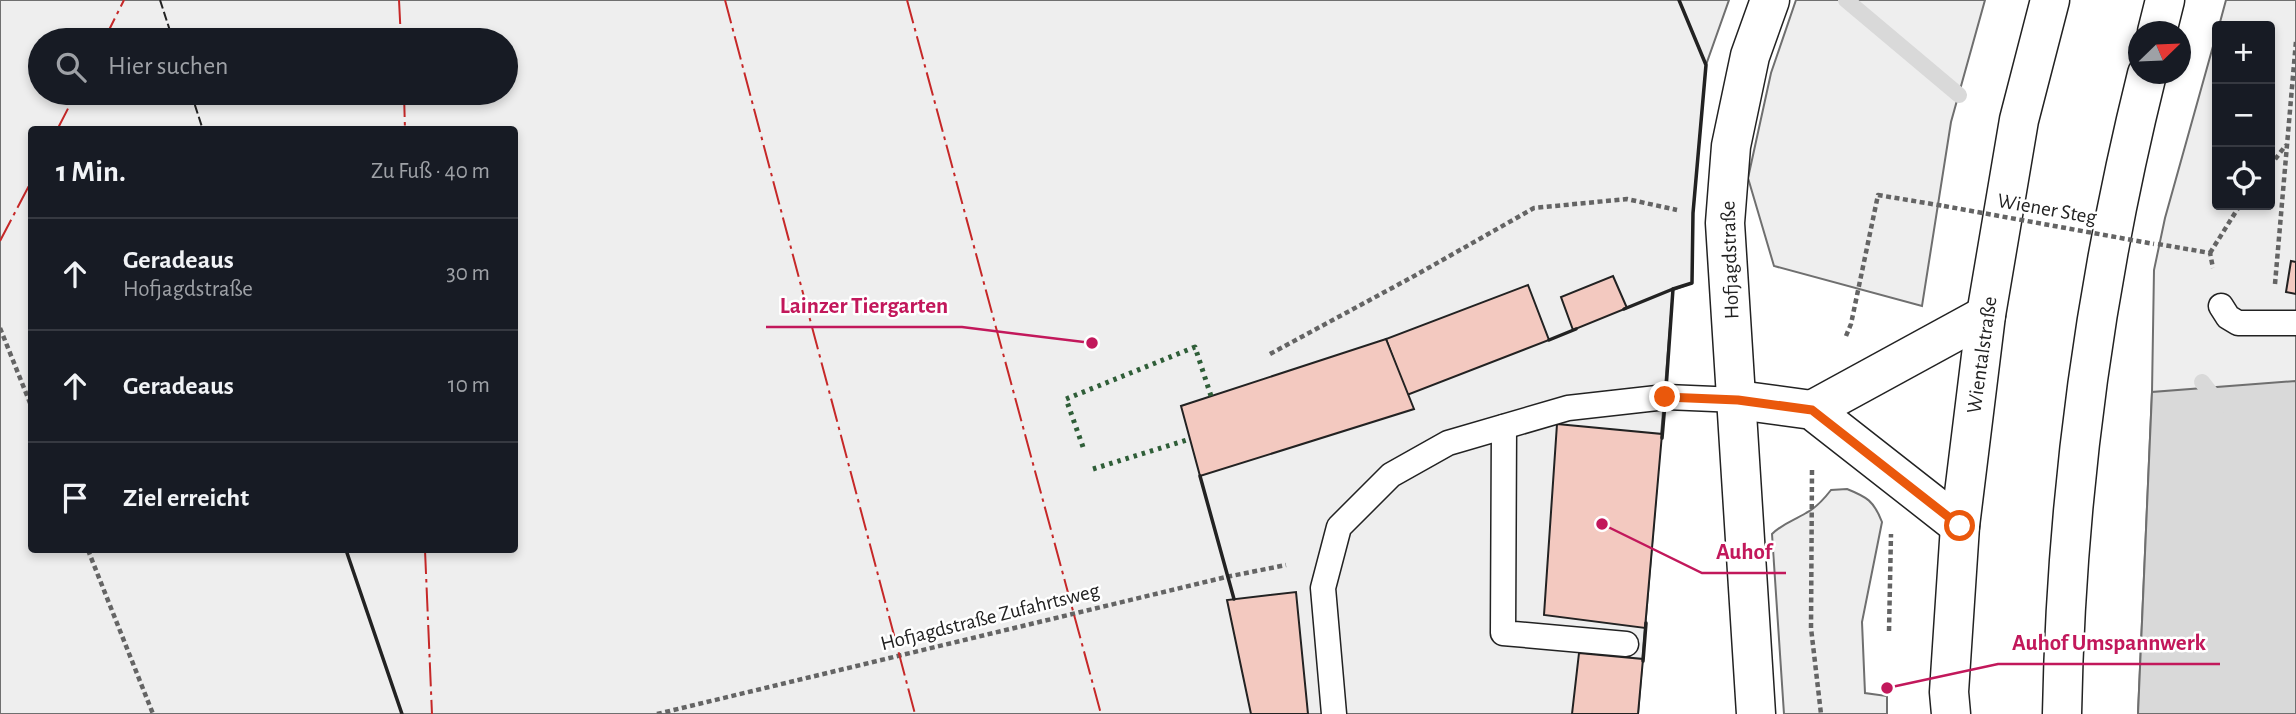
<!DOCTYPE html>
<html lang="de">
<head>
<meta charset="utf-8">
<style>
	body { margin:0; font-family:"Alegreya Sans",sans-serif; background:#242831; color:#f1f3f6 }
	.controls { position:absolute; right:21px; top:21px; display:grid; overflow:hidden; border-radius:7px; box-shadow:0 4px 10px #0003 }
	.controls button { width:63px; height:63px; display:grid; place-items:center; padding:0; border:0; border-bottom:2px solid #363941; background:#171b24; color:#f1f3f6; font:35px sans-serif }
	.compass { position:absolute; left:2128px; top:21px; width:63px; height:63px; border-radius:50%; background:#171b24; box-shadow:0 4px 10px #0003; rotate:67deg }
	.stop { position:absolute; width:21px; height:21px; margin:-16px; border:5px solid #ea580c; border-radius:50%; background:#fff }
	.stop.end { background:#ea580c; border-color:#fff; box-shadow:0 2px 7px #0008 }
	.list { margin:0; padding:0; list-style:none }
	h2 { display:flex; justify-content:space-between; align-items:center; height:91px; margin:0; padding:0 28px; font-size:30px }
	h2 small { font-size:23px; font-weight:400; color:#9ea1a6 }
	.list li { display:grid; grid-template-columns:46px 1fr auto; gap:21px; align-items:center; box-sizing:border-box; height:112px; padding:0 28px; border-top:2px solid #363941 }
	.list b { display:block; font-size:26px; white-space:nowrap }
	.list p { margin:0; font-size:23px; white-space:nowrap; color:#9ea1a6 }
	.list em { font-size:23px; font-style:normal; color:#9ea1a6 }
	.icon { flex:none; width:38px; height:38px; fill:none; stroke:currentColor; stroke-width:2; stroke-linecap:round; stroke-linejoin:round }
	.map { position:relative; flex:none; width:2296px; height:714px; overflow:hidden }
	.search { position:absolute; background:#171b24; box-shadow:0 4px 10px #0003; left:28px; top:28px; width:490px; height:77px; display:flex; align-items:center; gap:18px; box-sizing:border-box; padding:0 24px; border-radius:38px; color:#9ea1a6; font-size:26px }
	.panel { position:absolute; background:#171b24; box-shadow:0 4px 10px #0003; left:28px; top:126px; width:490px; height:427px; border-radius:7px }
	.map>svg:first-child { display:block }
</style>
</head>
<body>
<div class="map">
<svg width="2296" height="714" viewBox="0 0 2296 714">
	<rect width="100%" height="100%" fill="#fff"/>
	<g fill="#eee" stroke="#6f6f6f" stroke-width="2" fill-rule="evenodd">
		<path d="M0,0H1729L1706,65L1693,213L1692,283L1673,290L1638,714H0ZM40,40H506V93H40ZM32,130H514V550H32Z"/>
		<path d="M1796,0H1985L1951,122L1922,306L1774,266L1748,178L1771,73Z"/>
		<path d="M2226,0H2296V714H2138L2152,392L2154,270L2165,218L2217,32V205H2270V26H2219Z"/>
		<path d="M1847,489C1867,497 1874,501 1882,522L1862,622L1865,693L1887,696V714H1784L1772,534C1783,523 1793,521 1806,513C1816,508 1824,499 1831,490Z"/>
	</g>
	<path fill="#d9d9d9" stroke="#6f6f6f" stroke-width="2" d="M2296,381V714H2138L2152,392Z"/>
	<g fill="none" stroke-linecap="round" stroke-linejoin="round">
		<g stroke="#d9d9d9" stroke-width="16">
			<path d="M1846,0L1959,95"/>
			<path d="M2202,382L2220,405"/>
		</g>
	</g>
	<g fill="#f3c9c0" stroke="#222" stroke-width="2">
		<path d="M2291,261L2296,262V294L2286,292Z"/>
		<path d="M1613,276L1627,308L1573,330L1561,297Z"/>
		<path d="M1528,285L1549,340L1407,395L1386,339Z"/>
		<path d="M1386,339L1414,409L1200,476L1181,406Z"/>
		<path d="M1557,424L1662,434L1645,628L1544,615Z"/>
		<path d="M1296,592L1308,714H1251L1227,600Z"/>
		<path d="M1579,653L1643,659L1638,714H1572Z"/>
	</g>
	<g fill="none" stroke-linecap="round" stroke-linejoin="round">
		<g stroke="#222" stroke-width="27">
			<g id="lane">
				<path d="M2221,306L2228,317L2238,323H2296"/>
				<path d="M1504,427L1503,633L1626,644"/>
				<path d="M1334,714L1323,588L1339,527L1391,475L1448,443L1568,408L1666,397L1738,400"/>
			</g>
		</g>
		<g stroke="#222" stroke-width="41">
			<g id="street">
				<path d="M1738,400L1812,410L1960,526"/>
				<path d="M1812,410L1986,315"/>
				<path d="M1756,714L1725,223L1731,146L1750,56L1770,0"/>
			</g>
		</g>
		<g stroke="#222" stroke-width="41">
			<g id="primary">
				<path d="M2157,32L2165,0"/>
				<path d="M1951,714L1949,692L1960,526L1986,315L2019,120L2050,0"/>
				<path d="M2062,714C2066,498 2095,283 2147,74"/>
			</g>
		</g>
		<g stroke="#646464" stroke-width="4.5" stroke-dasharray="5 3.5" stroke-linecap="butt">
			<path d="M2270,166L2286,145"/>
			<path d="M2158,244L2210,253L2213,268"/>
			<path d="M2210,253L2240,205"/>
			<path d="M2275,284L2296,41"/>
			<path d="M0,328L32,408"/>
			<path d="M1846,336L1851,324L1878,195L1944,206"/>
			<path d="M1270,354L1416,275L1534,208L1627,199L1677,210"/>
			<path d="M1812,470L1811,628L1821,714"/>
			<path d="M88,550L153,714"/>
			<path d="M1889,631L1891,534"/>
			<path d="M657,714L1226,577L1286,565"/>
		</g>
		<use href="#lane" stroke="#fff" stroke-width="24"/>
		<use href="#street" stroke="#fff" stroke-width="38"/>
		<use href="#primary" stroke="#fff" stroke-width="38"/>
		<path stroke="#646464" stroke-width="4.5" stroke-dasharray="5 3.5" stroke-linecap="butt" d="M1944,206L2154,244"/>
		<g stroke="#2f5e38" stroke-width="5" stroke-dasharray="3.5 5" stroke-linecap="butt">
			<path d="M1083,447L1066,399L1195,347L1211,396"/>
			<path d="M1093,469L1190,439"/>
		</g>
		<g stroke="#222" stroke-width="2" stroke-dasharray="9 3.5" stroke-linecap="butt">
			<path d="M160,0L173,40"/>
			<path d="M191,93L203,130"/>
		</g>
		<g stroke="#222" stroke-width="3.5">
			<path d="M1624,309L1673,289"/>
			<path d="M1549,340L1576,329"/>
			<path d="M1666,389L1673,289L1692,283L1693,213L1706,65L1679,0"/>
			<path d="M1662,438L1665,403"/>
			<path d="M1200,476L1234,599"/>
			<path d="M346,550L402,714"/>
			<path d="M1643,661L1646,623"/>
		</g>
		<g stroke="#c62828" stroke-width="2" stroke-dasharray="24 5 3.5 5" stroke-linecap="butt">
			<path d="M399,0L401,40"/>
			<path d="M725,0L915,714"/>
			<path d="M907,0L1101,714"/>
			<path d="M104,40L124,0"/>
			<path d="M404,93L405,130"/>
			<path d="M57,130L76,93"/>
			<path d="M0,241L32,180"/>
			<path d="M425,550L432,714"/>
		</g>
	</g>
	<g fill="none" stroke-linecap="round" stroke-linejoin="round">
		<path stroke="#ea580c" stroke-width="9" d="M1665,397L1738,400L1812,410L1960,526"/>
	</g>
	<g text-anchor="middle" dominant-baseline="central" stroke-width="5" stroke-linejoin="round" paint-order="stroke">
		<g font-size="21" fill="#222" stroke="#fff">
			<text transform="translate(2047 209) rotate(10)">Wiener Steg</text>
			<text transform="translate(1730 260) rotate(-92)">Hofjagdstraße</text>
			<text transform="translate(1982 355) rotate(-82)">Wientalstraße</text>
			<text transform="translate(990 617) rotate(-14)">Hofjagdstraße Zufahrtsweg</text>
		</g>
	</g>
	<path fill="none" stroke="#c2185b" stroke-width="2.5" d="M1092 343L962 327H766M1602 524L1702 573H1786M1887 688L1998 664H2220"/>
	<g fill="#c2185b" stroke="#fff" stroke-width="2.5">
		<circle cx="1092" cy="343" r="7"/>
		<circle cx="1602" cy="524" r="7"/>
		<circle cx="1887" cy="688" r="7"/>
	</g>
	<g font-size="23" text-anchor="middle" font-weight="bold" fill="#c2185b" stroke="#fff" stroke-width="5" stroke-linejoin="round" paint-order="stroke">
		<text x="864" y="313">Lainzer Tiergarten</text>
		<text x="1744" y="559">Auhof</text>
		<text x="2109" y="650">Auhof Umspannwerk</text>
	</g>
</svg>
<div class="controls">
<button>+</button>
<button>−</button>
<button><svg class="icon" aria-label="locate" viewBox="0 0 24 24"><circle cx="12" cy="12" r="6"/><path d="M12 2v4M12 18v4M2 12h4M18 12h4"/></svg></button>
</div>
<svg class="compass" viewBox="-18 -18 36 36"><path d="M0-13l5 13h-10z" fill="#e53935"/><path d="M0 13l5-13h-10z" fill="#9ea1a6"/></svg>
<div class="stop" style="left:1960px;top:526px"></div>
<div class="stop end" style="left:1665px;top:397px"></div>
<div class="search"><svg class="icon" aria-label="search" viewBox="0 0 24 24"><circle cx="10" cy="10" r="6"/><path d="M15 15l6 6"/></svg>Hier suchen</div>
<section class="panel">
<h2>1 Min.<small>Zu Fuß · 40 m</small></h2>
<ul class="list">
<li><svg class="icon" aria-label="ahead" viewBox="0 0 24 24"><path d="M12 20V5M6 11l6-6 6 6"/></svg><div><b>Geradeaus</b><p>Hofjagdstraße</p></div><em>30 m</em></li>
<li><svg class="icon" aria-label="ahead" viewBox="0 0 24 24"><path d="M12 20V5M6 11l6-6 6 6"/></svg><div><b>Geradeaus</b></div><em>10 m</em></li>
<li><svg class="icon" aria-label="arrive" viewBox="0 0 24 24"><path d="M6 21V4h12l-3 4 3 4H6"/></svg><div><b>Ziel erreicht</b></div></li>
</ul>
</section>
</div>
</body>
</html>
